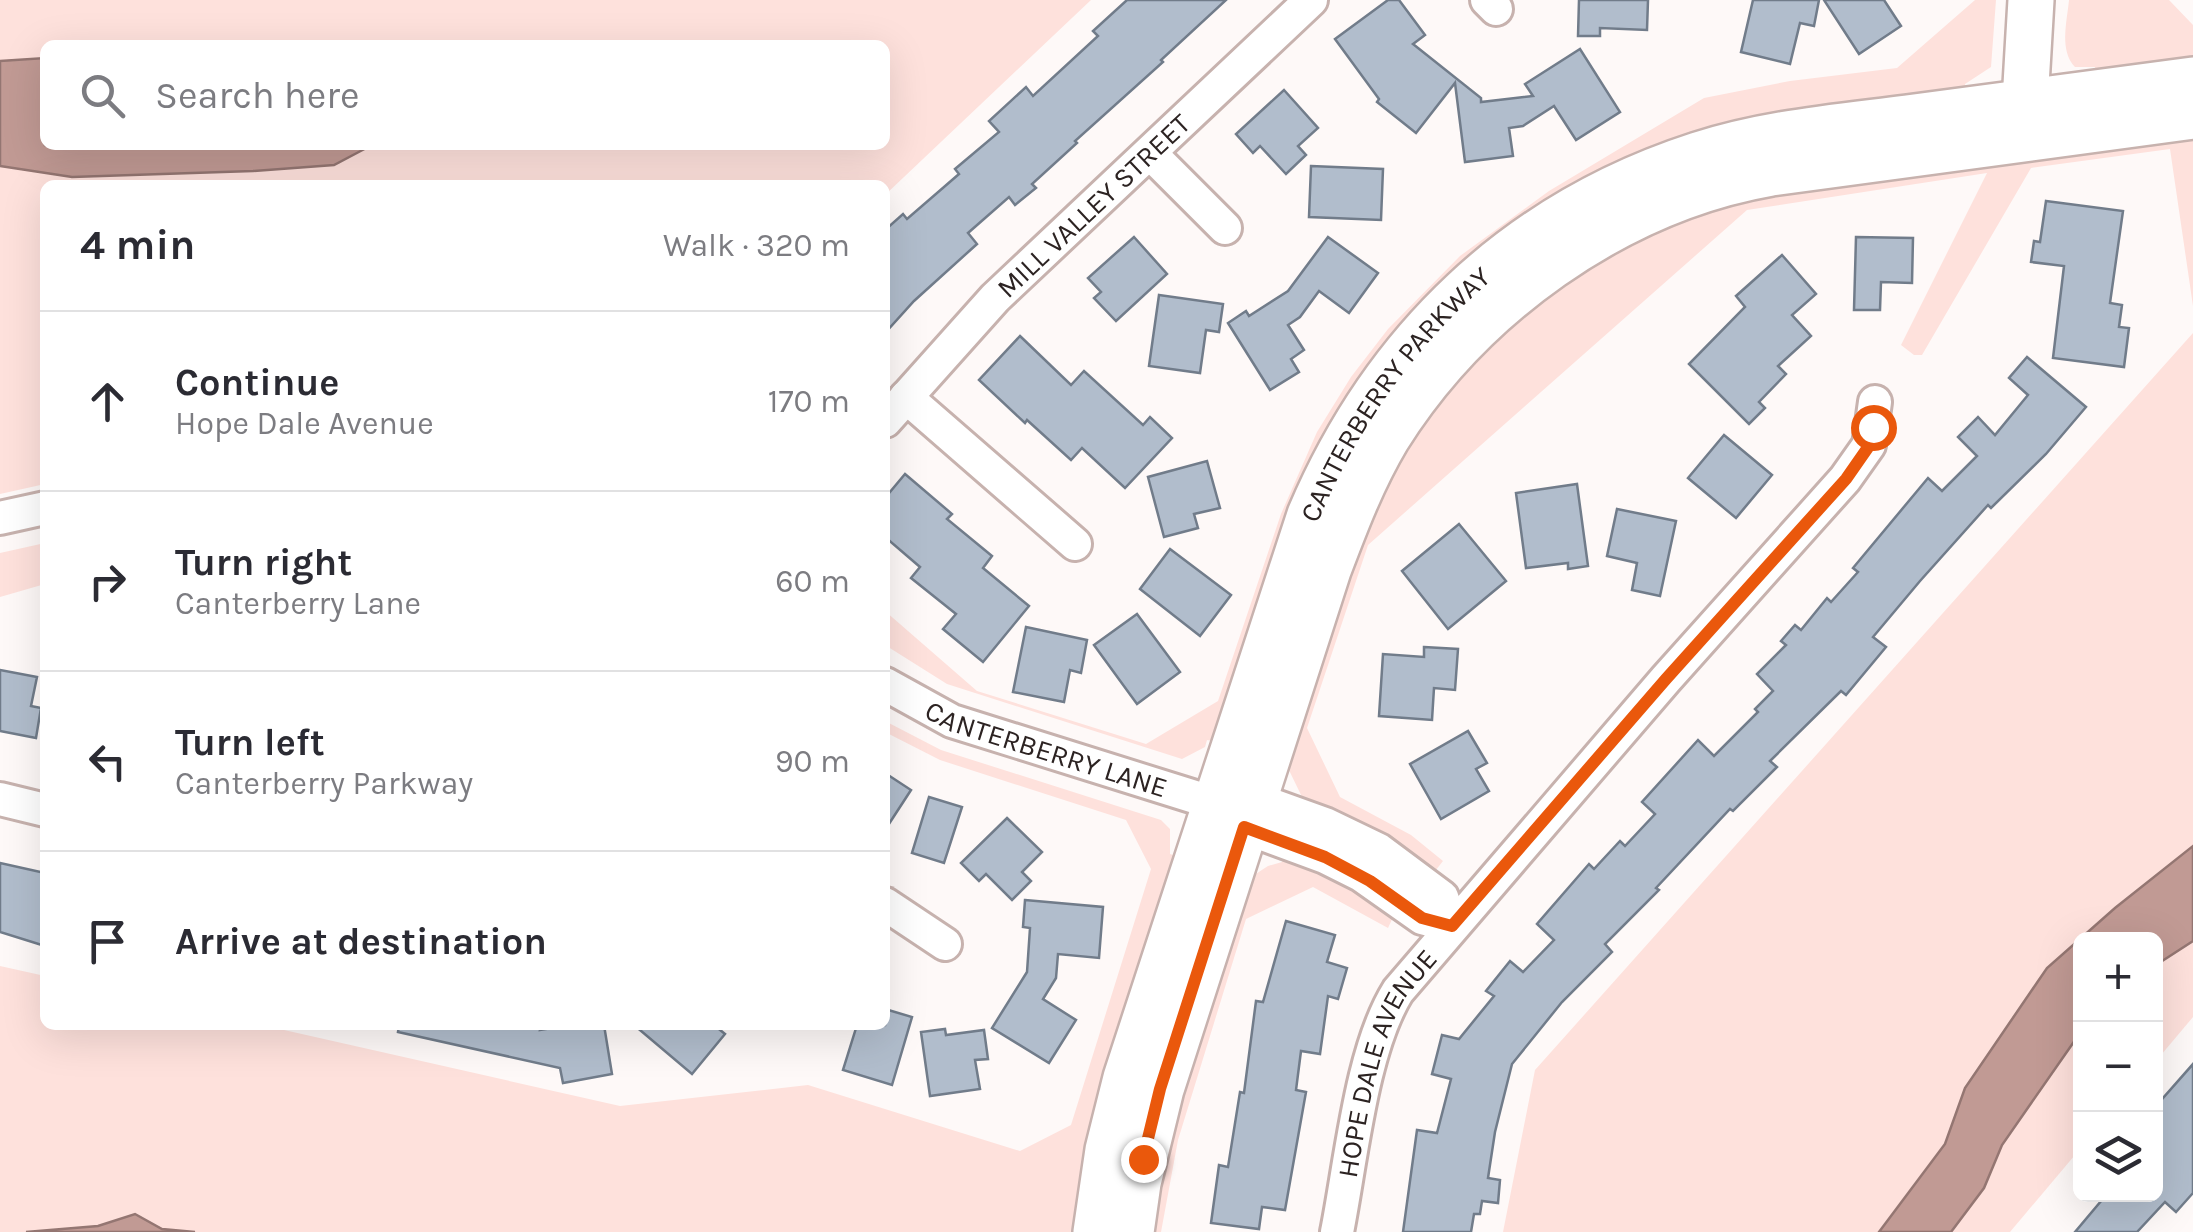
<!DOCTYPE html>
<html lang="en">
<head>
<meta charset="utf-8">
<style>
	body { margin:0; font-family:Karla,sans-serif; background:#f7f7f7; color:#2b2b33 }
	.controls { position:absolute; right:30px; bottom:30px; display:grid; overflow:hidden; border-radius:15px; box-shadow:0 10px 40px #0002 }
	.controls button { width:90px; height:90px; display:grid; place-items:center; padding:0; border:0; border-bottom:2px solid #e1e1e2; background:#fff; color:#2b2b33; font:50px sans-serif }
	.stop { position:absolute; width:30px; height:30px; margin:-22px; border:8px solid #ea580c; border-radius:50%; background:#fff }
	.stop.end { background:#ea580c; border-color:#fff; box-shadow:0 2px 10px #0008 }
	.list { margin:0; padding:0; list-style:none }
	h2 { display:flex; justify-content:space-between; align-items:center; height:130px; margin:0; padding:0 40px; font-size:42px }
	h2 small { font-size:32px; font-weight:400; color:#7c7c81 }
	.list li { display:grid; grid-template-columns:65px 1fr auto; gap:30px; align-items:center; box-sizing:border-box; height:180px; padding:0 40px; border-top:2px solid #e1e1e2 }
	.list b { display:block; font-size:38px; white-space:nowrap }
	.list p { margin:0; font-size:32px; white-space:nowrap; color:#7c7c81 }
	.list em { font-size:32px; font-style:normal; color:#7c7c81 }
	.icon { flex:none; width:55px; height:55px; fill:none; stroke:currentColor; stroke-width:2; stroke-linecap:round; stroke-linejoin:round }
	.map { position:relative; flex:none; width:2193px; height:1232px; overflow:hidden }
	.search { position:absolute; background:#fff; box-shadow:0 10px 40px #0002; left:40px; top:40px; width:850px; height:110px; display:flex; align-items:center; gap:25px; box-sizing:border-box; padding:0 35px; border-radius:15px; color:#7c7c81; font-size:38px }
	.panel { position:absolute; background:#fff; box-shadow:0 10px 40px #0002; left:40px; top:180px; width:850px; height:850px; border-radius:15px }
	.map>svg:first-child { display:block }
</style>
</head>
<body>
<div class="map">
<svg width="2193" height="1232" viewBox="0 0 2193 1232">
	<rect width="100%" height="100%" fill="#fef9f8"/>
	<g fill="#fee1dc" fill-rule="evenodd">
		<path d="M0,0H1091L885,195V185H45V484L0,494ZM45,45H885V145H45Z"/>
		<path d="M1975,0H1996L1991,67L1965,84L1967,99L1544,217L1223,743L1207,740L1205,747L1182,759L947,684L885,645V611L977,691L1146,744L1218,701L1281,514L1317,432L1351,377L1388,329L1460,256L1549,191L1704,98L1790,81L1897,68Z"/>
		<path d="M2069,0H2169L2193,25V71L2097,83L2095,67H2075C2059,50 2067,22 2069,0Z"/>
		<path d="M2193,127V306L2170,149L2031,168L1922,355H1914L1901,345L1987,173L1747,210L1368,545L1307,728L1340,797L1411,835L1443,861L1432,875L1302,804L1303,799L1285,762L1375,482L1510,311L1684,208Z"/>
		<path d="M2193,333V1017L2156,1061V940H2080V1149L2010,1232H1503L1535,1070Z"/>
		<path d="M45,543V584L0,597V553Z"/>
		<path d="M885,721L941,750L1161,820L1170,829V854L1185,859L1085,1232H0V966L45,976V1025H262L620,1106L808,1085L1020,1151L1071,1125L1151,869L1126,820L940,760L885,732Z"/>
		<path d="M1284,854L1322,867L1395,913L1388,928L1313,887L1246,919L1178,1140L1161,1232H1141L1248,879L1268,866L1282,862Z"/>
	</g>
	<g fill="#c19a94" stroke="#947672" stroke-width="2.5">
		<path d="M45,58V145H372L334,165L253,171L72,177L0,166V61Z"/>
		<path d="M2193,846V941L2156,965V940H2080V1033L2002,1145L1984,1188L1951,1232H1879L1945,1144L1965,1088L2047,968L2115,908Z"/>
		<path d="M135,1214L162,1229L195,1232H26L98,1226Z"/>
	</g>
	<g fill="#b1bdcc" stroke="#717c8a" stroke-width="2.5">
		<path d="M1127,0H1226L1161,60L1163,62L1075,141L1077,143L1032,184L1036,188L1015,205L1009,197L968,233L977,244L914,301L885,333V230L903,214L907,219L959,174L955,169L999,132L989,121L1026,87L1033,96L1098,36L1093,31Z"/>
		<path d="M1388,0H1399L1425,35L1413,44L1481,98V102L1533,96L1525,84L1580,49L1620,112L1576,140L1554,106L1523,126L1509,128L1513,156L1465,162L1455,83L1416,133L1377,102L1379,99L1335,39Z"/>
		<path d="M1579,0H1648L1647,30L1600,28V36H1578Z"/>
		<path d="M1753,0H1819L1814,26L1800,23L1790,64L1741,52Z"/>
		<path d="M1824,0H1884L1901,26L1859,54Z"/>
		<path d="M1284,90L1318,128L1298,146L1306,155L1286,174L1260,146L1253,153L1236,134Z"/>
		<path d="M1311,166L1383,169L1381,220L1309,217Z"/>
		<path d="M2046,201L2123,211L2110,303L2122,305L2119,327L2129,328L2124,367L2053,358L2064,266L2031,262L2034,241L2040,242Z"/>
		<path d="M1134,237L1167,274L1116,321L1094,298L1101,292L1088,278Z"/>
		<path d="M1328,237L1378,273L1349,313L1319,291L1300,317L1288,325L1304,350L1291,359L1299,372L1270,390L1228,323L1246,311L1249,316L1288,291Z"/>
		<path d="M1856,237L1913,238L1912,283L1881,282L1880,310H1854Z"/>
		<path d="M1782,255L1816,294L1792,315L1811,336L1778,366L1786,374L1759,402L1765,408L1749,424L1689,364L1745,307L1736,296Z"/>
		<path d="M1159,295L1223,304L1219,332L1206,330L1200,373L1149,366Z"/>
		<path d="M1020,336L1071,385L1084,371L1143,425L1150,417L1172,438L1125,488L1082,448L1071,460L1027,420L1025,423L979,380Z"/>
		<path d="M2027,357L2086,407L2046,454L1991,508L1988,505L1920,581L1873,637L1886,647L1846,695L1841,691L1770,761L1777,767L1733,811L1730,809L1656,888L1659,890L1605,944L1612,952L1562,1002L1512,1064L1495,1132L1488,1178L1500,1180L1498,1203L1482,1201L1480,1214H1474L1471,1232H1403L1417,1130L1437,1133L1451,1079L1432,1074L1442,1035L1459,1039L1494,996L1486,991L1510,961L1523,972L1554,940L1537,924L1589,864L1594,869L1620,841L1625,846L1655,814L1642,802L1698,740L1714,756L1758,712L1755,709L1773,691L1757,674L1786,645L1781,641L1795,625L1801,630L1827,598L1831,602L1858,572L1853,568L1928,478L1942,491L1977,456L1958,437L1978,417L1995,435L2028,395L2009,378Z"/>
		<path d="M1724,435L1772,475L1736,518L1688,478Z"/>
		<path d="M1207,461L1220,508L1194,514L1198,528L1164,537L1148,477Z"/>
		<path d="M905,474L952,514L947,519L992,556L983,568L1029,606L983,662L943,629L956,614L911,578L920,567L885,537V498Z"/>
		<path d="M1577,484L1588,566L1568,569V563L1526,568L1516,493Z"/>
		<path d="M1617,509L1676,521L1660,596L1632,590L1637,563L1607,556Z"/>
		<path d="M1459,524L1506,581L1448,629L1402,571Z"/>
		<path d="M1170,549L1231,595L1200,636L1140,589Z"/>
		<path d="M1137,614L1180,672L1137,704L1094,645Z"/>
		<path d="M1026,627L1087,640L1081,673L1070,670L1064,702L1013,692Z"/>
		<path d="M1424,647L1458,649L1455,690L1434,688L1432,720L1379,716L1383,654L1424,657Z"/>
		<path d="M0,670L37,677L31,706L41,708L36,738L0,731Z"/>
		<path d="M1468,731L1487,763L1476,769L1489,791L1441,819L1410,764Z"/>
		<path d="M885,773L911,790L885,830Z"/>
		<path d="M929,797L962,807L944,863L912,853Z"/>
		<path d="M1007,818L1042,852L1022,872L1031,881L1012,900L986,874L979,881L961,863Z"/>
		<path d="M0,863L45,873V946L0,932Z"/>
		<path d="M1025,900L1103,907L1099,958L1058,954L1056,978L1043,999L1076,1020L1049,1063L992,1028L1027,972L1030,928L1023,927Z"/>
		<path d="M1286,921L1335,935L1327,962L1347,968L1338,999L1328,996L1320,1054L1301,1051L1296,1090L1306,1092L1285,1210L1262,1207L1259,1229L1211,1223L1219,1165L1228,1167L1240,1092L1244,1093L1256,1001L1263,1002Z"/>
		<path d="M885,1009L912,1017L892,1085L843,1070L857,1025H885Z"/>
		<path d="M399,1025H541L540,1030L570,1025H604L612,1074L563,1083L560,1068L398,1032Z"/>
		<path d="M634,1025H714L725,1034L692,1074Z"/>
		<path d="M945,1029L946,1035L984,1030L988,1059L975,1060L980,1089L930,1096L921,1032Z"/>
		<path d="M2193,1064V1193L2176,1212L2165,1202L2137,1232H2075L2107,1194H2156V1106Z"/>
	</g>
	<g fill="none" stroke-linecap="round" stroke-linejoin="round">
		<g stroke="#c7b2ae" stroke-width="38">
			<g id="street">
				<path d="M1487,0L1496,9"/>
				<path d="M1151,154L1225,228"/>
				<path d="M906,397L1075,544"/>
				<path id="s1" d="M885,421L995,298L1311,0"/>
				<path d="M0,518L45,508"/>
				<path id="s2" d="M885,684L952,721L1214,803L1244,827L1325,857L1361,875L1422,918L1452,926"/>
				<path d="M0,799L45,810"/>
				<path d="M1234,801L1253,798L1325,824L1379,850L1442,897L1452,926"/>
				<path d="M885,904L945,944"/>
				<path id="s3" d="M1337,1232C1351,1162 1361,1050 1398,991L1666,679L1845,479L1869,445L1875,402"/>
			</g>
		</g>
		<g stroke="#c7b2ae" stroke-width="50">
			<g id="secondary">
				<path d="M2028,130L2025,102L2031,0"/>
				<path id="s4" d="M1096,1232L1108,1150L1126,1078L1310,515C1384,341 1516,214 1698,155C1765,133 1837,127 1907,118C2002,106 2098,92 2193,80"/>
				<path d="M1131,1232L1138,1183L1161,1089L1328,570C1345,525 1362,480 1387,438C1470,306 1615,200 1771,173L2193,116"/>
			</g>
		</g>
		<use href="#street" stroke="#fff" stroke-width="32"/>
		<use href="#secondary" stroke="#fff" stroke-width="45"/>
	</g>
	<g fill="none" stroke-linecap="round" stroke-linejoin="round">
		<path stroke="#ea580c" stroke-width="12" d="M1143,1159L1160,1089L1244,827L1325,857L1370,881L1422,918L1452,926L1666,679L1846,479L1869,446L1873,427"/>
	</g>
	<g text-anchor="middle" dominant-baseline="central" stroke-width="9" stroke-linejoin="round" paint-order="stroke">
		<g font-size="28" fill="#2c2322" stroke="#fef9f8">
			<text stroke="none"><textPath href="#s1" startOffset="300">MILL VALLEY STREET</textPath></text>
			<text stroke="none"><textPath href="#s4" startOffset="898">CANTERBERRY PARKWAY</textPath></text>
			<text stroke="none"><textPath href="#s2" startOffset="175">CANTERBERRY LANE</textPath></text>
			<text stroke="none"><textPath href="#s3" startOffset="178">HOPE DALE AVENUE</textPath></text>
		</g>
	</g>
</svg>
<div class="controls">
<button>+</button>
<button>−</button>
<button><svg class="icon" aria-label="layers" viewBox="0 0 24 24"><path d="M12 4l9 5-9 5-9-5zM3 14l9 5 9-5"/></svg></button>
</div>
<div class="stop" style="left:1873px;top:427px"></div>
<div class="stop end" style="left:1143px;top:1159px"></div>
<div class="search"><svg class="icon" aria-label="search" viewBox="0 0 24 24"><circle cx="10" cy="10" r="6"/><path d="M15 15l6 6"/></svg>Search here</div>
<section class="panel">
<h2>4 min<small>Walk · 320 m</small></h2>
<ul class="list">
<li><svg class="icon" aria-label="ahead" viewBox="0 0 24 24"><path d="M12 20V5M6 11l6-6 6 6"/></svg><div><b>Continue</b><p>Hope Dale Avenue</p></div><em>170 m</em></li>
<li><svg class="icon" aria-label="right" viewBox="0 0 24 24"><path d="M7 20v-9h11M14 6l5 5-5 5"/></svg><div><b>Turn right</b><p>Canterberry Lane</p></div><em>60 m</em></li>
<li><svg class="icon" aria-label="left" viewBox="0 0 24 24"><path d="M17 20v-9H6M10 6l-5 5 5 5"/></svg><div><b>Turn left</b><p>Canterberry Parkway</p></div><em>90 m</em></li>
<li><svg class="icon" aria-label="arrive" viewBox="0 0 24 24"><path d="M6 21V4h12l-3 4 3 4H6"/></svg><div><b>Arrive at destination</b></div></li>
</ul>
</section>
</div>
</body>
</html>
